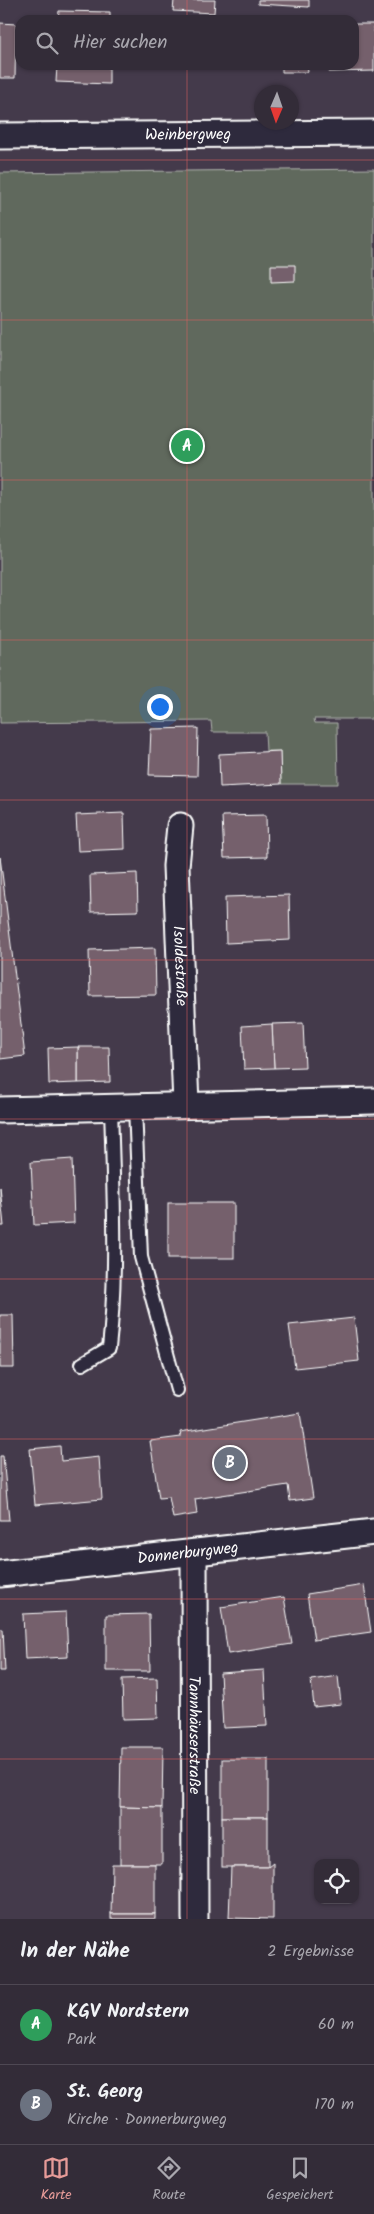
<!DOCTYPE html>
<html lang="de">
<head>
<meta charset="utf-8">
<style>
	body { margin:0; font-family:Kalam,sans-serif; background:#3e3843; color:#f1f3f6 }
	.controls { position:absolute; right:15px; bottom:15px; display:grid; overflow:hidden; border-radius:10px; box-shadow:0 1px 4px #0004 }
	.controls button { width:45px; height:45px; display:grid; place-items:center; padding:0; border:0; border-bottom:1px solid #4e4853; background:#332c38; color:#f1f3f6; font:25px sans-serif }
	.compass { position:absolute; left:254px; top:85px; width:45px; height:45px; border-radius:50%; background:#332c38; box-shadow:0 1px 4px #0004; rotate:182deg }
	.you { position:absolute; left:159px; top:706px; width:18px; height:18px; margin:-12px; border:4px solid #fff; border-radius:50%; background:#1a73e8; box-shadow:0 0 0 8px #1a73e833 }
	.badge { display:grid; place-items:center; width:32px; height:32px; border-radius:50%; background:#e69b98; color:#fff; font-size:16px; font-weight:700 }
	.pin { position:absolute; translate:-50% -50%; border:2px solid #fff; box-shadow:0 1px 5px #0006 }
	.list { margin:0; padding:0; list-style:none }
	h2 { display:flex; justify-content:space-between; align-items:center; height:65px; margin:0; padding:0 20px; font-size:21px }
	h2 small { font-size:16px; font-weight:400; color:#a9a7ae }
	.list li { display:grid; grid-template-columns:32px 1fr auto; gap:15px; align-items:center; box-sizing:border-box; height:80px; padding:0 20px; border-top:1px solid #4e4853 }
	.list b { display:block; font-size:19px; white-space:nowrap }
	.list p { margin:0; font-size:16px; white-space:nowrap; color:#a9a7ae }
	.list em { font-size:16px; font-style:normal; color:#a9a7ae }
	.icon { flex:none; width:28px; height:28px; fill:none; stroke:currentColor; stroke-width:2; stroke-linecap:round; stroke-linejoin:round }
	.map { position:relative; flex:none; width:374px; height:1919px; overflow:hidden }
	.search { position:absolute; background:#332c38; box-shadow:0 1px 4px #0004; left:15px; right:15px; top:15px; height:55px; display:flex; align-items:center; gap:12px; box-sizing:border-box; padding:0 18px; border-radius:15px; color:#a9a7ae; font-size:19px }
	.sheet { height:225px; background:#332c38 }
	nav { display:flex; justify-content:space-around; align-items:center; box-sizing:border-box; height:70px; border-top:1px solid #4e4853; background:#332c38; font-size:14px; color:#a9a7ae }
	nav a { display:grid; justify-items:center; gap:2px }
	nav .on { color:#e69b98 }
	.map>svg:first-child { display:block }
</style>
</head>
<body>
<div class="map">
<svg width="374" height="1919" viewBox="0 0 374 1919">
	<rect width="100%" height="100%" fill="#443a4b"/>
	<filter id="ink" filterUnits="userSpaceOnUse"><feTurbulence type="fractalNoise" baseFrequency=".02" numOctaves="2"/><feDisplacementMap in="SourceGraphic" scale="10" xChannelSelector="R" yChannelSelector="G"/><feConvolveMatrix kernelMatrix="1 2 1 2 8 2 1 2 1" color-interpolation-filters="sRGB"/></filter>
	<g filter="url(#ink)">
		<path fill="#61695d" stroke="#b0b4ae" d="M374,169V719H314L315,723H337L338,784H281L280,751H266L265,732H212L211,721L0,723V173Z"/>
		<g fill="#75616c" stroke="#fff">
			<path d="M174,0H215L214,13L173,11Z"/>
			<path d="M258,0H309V7L258,4Z"/>
			<path d="M59,11L110,12V20H58Z"/>
			<path d="M0,23L16,24L15,78H0Z"/>
			<path d="M354,24H374V71L329,72V65H354Z"/>
			<path d="M57,65H109V84L56,82Z"/>
			<path d="M193,65H252V68Z"/>
			<path d="M282,65H307L308,72H282Z"/>
			<path d="M271,265H295V281L271,282Z"/>
			<path d="M198,728L197,776L149,775L151,729Z"/>
			<path d="M280,751L281,784L220,787L219,754Z"/>
			<path d="M124,813L125,849L78,851L76,815Z"/>
			<path d="M266,815L267,857L224,858L222,816Z"/>
			<path d="M0,857L25,1056L0,1059Z"/>
			<path d="M137,873L138,911L91,912L90,875Z"/>
			<path d="M289,895L290,940L226,943L225,897Z"/>
			<path d="M155,948L156,995L90,996L89,950Z"/>
			<path d="M303,1023L305,1067L274,1068L272,1024Z"/>
			<path d="M272,1024L274,1068L244,1069L242,1026Z"/>
			<path d="M78,1047H109L110,1082L78,1083Z"/>
			<path d="M78,1047V1083L49,1084L48,1048Z"/>
			<path d="M72,1159L74,1223L34,1225L31,1162Z"/>
			<path d="M0,1187L4,1226H0Z"/>
			<rect x="168" y="1203" width="66" height="55"/>
			<path d="M0,1315H13L14,1368H0Z"/>
			<path d="M354,1318L359,1361L295,1368L289,1325Z"/>
			<path d="M300,1413L313,1498L290,1501L288,1485L195,1499L197,1514L173,1518L169,1497L159,1498L150,1441L181,1437L180,1432Z"/>
			<path d="M60,1446L61,1461L99,1457L102,1499L35,1505L30,1449Z"/>
			<path d="M0,1456H3L9,1520H0Z"/>
			<path d="M364,1585L371,1632L314,1640L307,1594Z"/>
			<path d="M284,1597L292,1644L228,1654L221,1607Z"/>
			<path d="M66,1612L68,1657L25,1659L23,1614Z"/>
			<path d="M149,1614L150,1671H106V1615Z"/>
			<path d="M0,1629H3L5,1671H0Z"/>
			<path d="M264,1670L267,1726L223,1728L220,1673Z"/>
			<path d="M338,1676L341,1704L314,1707L311,1680Z"/>
			<path d="M157,1678L158,1718L123,1719L122,1679Z"/>
			<path d="M121,1747H163L162,1808L120,1807Z"/>
			<rect x="222" y="1759" width="46" height="58"/>
			<path d="M120,1807L162,1808V1864H120Z"/>
			<rect x="222" y="1817" width="46" height="50"/>
			<path d="M273,1863V1919L229,1918L231,1867H268Z"/>
			<path d="M112,1864H155V1914H111Z"/>
			<rect x="111" y="1914" width="44" height="5"/>
		</g>
		<g fill="none" stroke-linecap="round" stroke-linejoin="round">
			<g stroke="#fff" stroke-width="16">
				<g id="service">
					<path d="M135,1106L141,1257L177,1390"/>
					<path d="M82,1364L109,1348C118,1268 113,1186 111,1106"/>
				</g>
			</g>
			<g stroke="#fff" stroke-width="29">
				<g id="minor">
					<path id="s1" d="M0,136L374,133"/>
					<path id="s2" d="M180,826L176,866L186,1104"/>
					<path d="M0,1110L374,1101"/>
					<path id="s3" d="M194,1553L195,1919"/>
					<path id="s4" d="M0,1574L374,1532"/>
				</g>
			</g>
			<use href="#service" stroke="#2f2a3d" stroke-width="12"/>
			<use href="#minor" stroke="#2f2a3d" stroke-width="25"/>
		</g>
	</g>
	<path fill="none" stroke="#e05e5e" stroke-width="1" stroke-opacity="0.55" d="M187,0V20M187,65V1919M0,160H374M0,320H374M0,480H374M0,640H374M0,800H374M0,960H374M0,1119H374M0,1279H374M0,1439H374M0,1599H374M0,1759H374"/>
	<g text-anchor="middle" dominant-baseline="central" stroke-width="4" stroke-linejoin="round" paint-order="stroke">
		<g font-size="16" fill="#fff" stroke="#2f2a3d">
			<text stroke="none"><textPath href="#s1" startOffset="188">Weinbergweg</textPath></text>
			<text stroke="none"><textPath href="#s2" startOffset="140">Isoldestraße</textPath></text>
			<text stroke="none"><textPath href="#s4" startOffset="189">Donnerburgweg</textPath></text>
			<text stroke="none"><textPath href="#s3" startOffset="182">Tannhäuserstraße</textPath></text>
		</g>
	</g>
</svg>
<div class="controls">
<button><svg class="icon" aria-label="locate" viewBox="0 0 24 24"><circle cx="12" cy="12" r="6"/><path d="M12 2v4M12 18v4M2 12h4M18 12h4"/></svg></button>
</div>
<svg class="compass" viewBox="-18 -18 36 36"><path d="M0-13l5 13h-10z" fill="#e53935"/><path d="M0 13l5-13h-10z" fill="#a9a7ae"/></svg>
<div class="you"></div>
<div class="pin badge" style="left:187px;top:446px;background:#2e9e5b">A</div>
<div class="pin badge" style="left:230px;top:1463px;background:#6b7280">B</div>
<div class="search"><svg class="icon" aria-label="search" viewBox="0 0 24 24"><circle cx="10" cy="10" r="6"/><path d="M15 15l6 6"/></svg>Hier suchen</div>
</div>
<section class="sheet">
<h2>In der Nähe<small>2 Ergebnisse</small></h2>
<ul class="list">
<li><span class="badge" style="background:#2e9e5b">A</span><div><b>KGV Nordstern</b><p>Park</p></div><em>60 m</em></li>
<li><span class="badge" style="background:#6b7280">B</span><div><b>St. Georg</b><p>Kirche · Donnerburgweg</p></div><em>170 m</em></li>
</ul>
</section>
<nav>
<a class="on"><svg class="icon" aria-label="map" viewBox="0 0 24 24"><path d="M3 6l6-2 6 2 6-2v14l-6 2-6-2-6 2zM9 4v14M15 6v14"/></svg>Karte</a>
<a><svg class="icon" aria-label="directions" viewBox="0 0 24 24"><path d="M12 3l9 9-9 9-9-9zM9 14v-3h6M13 9l2 2-2 2"/></svg>Route</a>
<a><svg class="icon" aria-label="saved" viewBox="0 0 24 24"><path d="M7 4h10v16l-5-4-5 4z"/></svg>Gespeichert</a>
</nav>
</body>
</html>
